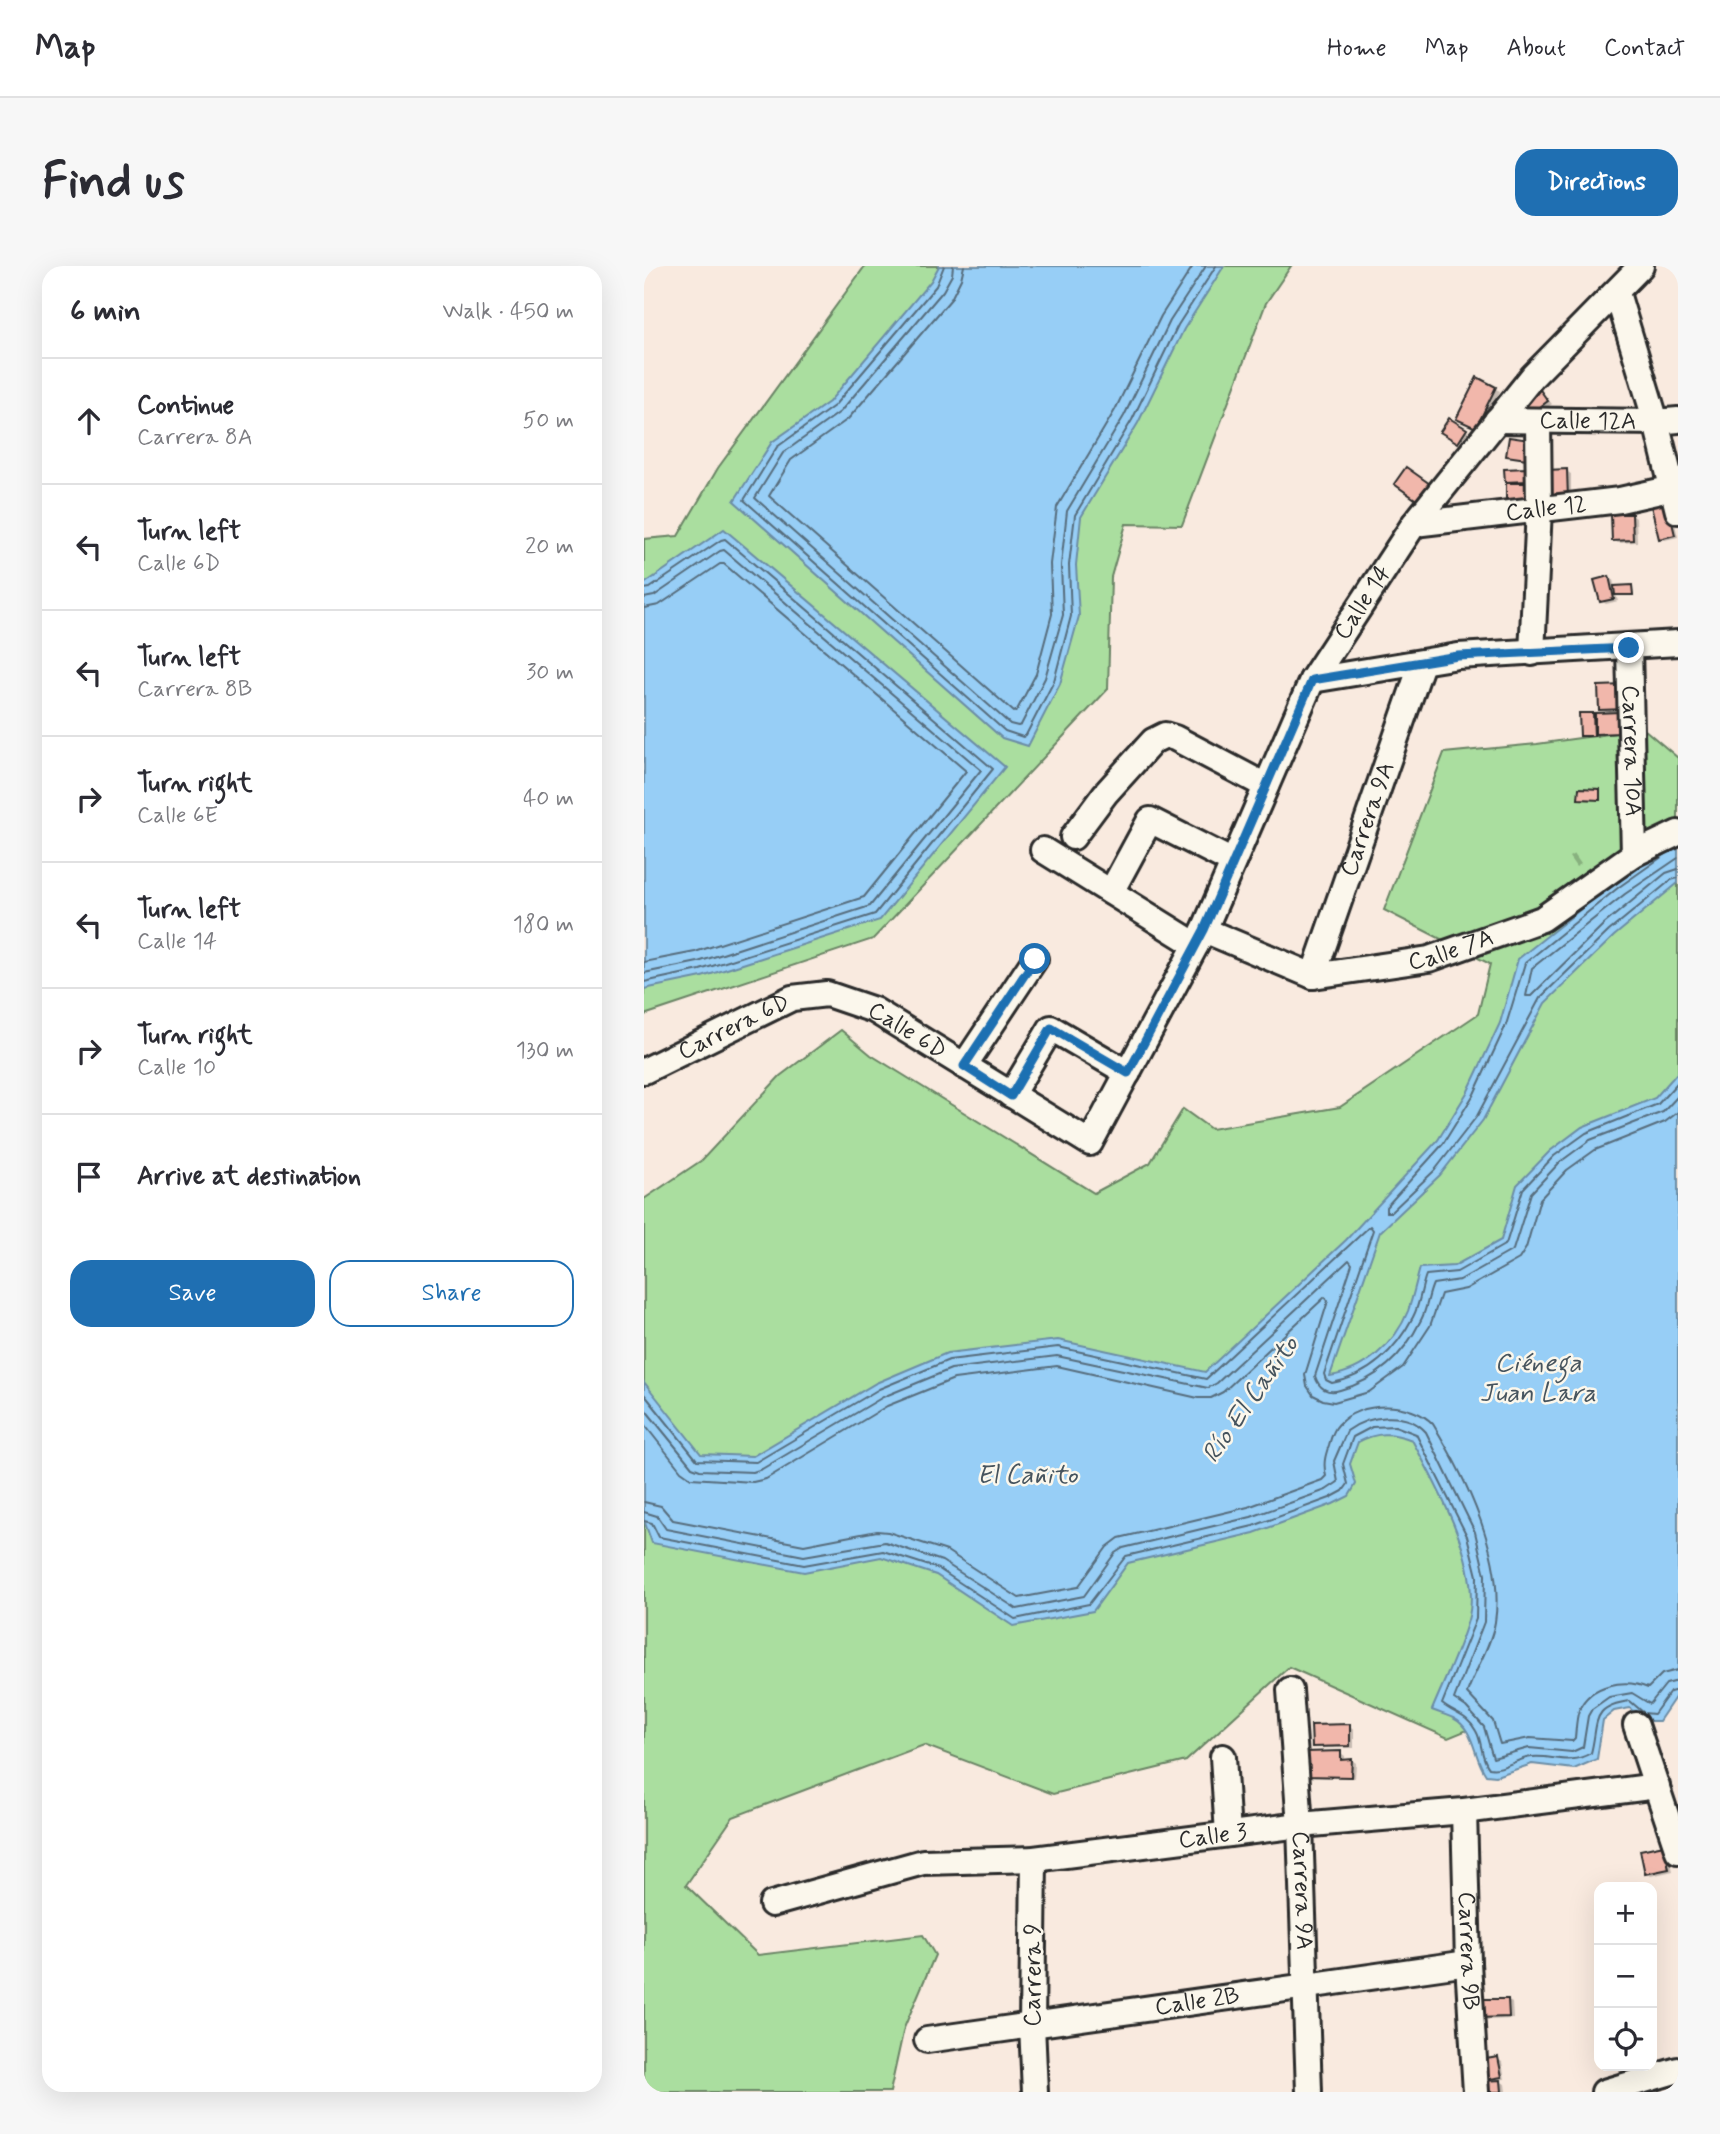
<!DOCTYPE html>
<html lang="en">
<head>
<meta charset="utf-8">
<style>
	body { margin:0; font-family:Mynerve,sans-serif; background:#f7f7f7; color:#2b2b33 }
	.controls { position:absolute; right:21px; bottom:21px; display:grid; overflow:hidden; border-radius:14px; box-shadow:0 7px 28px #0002 }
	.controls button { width:63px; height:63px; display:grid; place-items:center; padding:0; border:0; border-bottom:2px solid #e1e1e2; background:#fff; color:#2b2b33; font:35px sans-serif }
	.stop { position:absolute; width:21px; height:21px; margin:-16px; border:5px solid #1f6fb2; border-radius:50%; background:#fff }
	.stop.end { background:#1f6fb2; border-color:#fff; box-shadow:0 2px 7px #0008 }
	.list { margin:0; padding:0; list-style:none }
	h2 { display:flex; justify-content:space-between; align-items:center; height:91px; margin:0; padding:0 28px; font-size:30px }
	h2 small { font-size:23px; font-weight:400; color:#7c7c81 }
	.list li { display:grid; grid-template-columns:46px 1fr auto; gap:21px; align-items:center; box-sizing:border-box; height:126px; padding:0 28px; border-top:2px solid #e1e1e2 }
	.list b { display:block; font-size:26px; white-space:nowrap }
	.list p { margin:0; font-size:23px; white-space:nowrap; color:#7c7c81 }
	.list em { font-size:23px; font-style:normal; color:#7c7c81 }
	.actions { display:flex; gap:14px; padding:21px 28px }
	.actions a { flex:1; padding:16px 0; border:2px solid #1f6fb2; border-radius:21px; text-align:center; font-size:24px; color:#1f6fb2 }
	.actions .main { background:#1f6fb2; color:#fff }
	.icon { flex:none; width:38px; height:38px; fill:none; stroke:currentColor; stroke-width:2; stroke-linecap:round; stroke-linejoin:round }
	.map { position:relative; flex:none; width:1034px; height:1826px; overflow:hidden; border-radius:21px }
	header { display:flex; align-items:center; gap:42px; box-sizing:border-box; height:98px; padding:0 35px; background:#fff; border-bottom:2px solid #e1e1e2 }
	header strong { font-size:33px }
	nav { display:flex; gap:38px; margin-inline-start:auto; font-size:24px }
	.intro { display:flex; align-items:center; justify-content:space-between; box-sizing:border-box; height:168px; padding:0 42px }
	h1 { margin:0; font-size:49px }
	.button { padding:18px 32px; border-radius:21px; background:#1f6fb2; color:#fff; font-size:24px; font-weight:700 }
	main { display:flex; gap:42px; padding:0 42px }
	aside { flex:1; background:#fff; border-radius:21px; box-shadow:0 7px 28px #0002 }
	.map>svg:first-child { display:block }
</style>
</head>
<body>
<header>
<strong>Map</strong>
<nav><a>Home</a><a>Map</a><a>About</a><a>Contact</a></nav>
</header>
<div class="intro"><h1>Find us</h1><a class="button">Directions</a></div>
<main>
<aside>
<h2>6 min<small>Walk · 450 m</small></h2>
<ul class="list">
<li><svg class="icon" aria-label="ahead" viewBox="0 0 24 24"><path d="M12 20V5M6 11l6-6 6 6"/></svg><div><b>Continue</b><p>Carrera 8A</p></div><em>50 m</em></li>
<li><svg class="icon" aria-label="left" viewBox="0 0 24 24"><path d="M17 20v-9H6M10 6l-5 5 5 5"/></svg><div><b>Turn left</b><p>Calle 6D</p></div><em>20 m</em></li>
<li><svg class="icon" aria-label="left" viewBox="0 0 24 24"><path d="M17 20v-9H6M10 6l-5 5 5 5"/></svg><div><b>Turn left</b><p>Carrera 8B</p></div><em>30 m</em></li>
<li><svg class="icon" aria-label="right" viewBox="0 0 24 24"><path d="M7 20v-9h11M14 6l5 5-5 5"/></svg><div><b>Turn right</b><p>Calle 6E</p></div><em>40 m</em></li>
<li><svg class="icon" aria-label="left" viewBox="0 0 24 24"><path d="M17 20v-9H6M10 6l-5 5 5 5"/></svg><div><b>Turn left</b><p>Calle 14</p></div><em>180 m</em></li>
<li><svg class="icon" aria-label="right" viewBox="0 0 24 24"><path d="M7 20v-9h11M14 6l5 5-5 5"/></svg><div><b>Turn right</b><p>Calle 10</p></div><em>130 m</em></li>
<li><svg class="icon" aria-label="arrive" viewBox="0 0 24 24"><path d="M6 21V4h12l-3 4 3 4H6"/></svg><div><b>Arrive at destination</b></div></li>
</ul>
<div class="actions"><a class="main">Save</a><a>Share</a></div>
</aside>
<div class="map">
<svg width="1034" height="1826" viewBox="0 0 1034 1826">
	<rect width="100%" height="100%" fill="#f9eadf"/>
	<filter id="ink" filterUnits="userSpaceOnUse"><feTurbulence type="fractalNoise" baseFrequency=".0143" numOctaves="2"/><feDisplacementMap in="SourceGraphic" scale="14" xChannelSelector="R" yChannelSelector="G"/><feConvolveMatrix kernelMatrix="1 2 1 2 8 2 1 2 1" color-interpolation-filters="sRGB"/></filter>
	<g filter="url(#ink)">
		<g fill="#aade9f" stroke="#6a8465" stroke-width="2">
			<path d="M221,0H647L622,37L538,259L482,258L467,311L464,423L229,673L0,749V273L34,270L74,202Z"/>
			<path d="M1000,463L1034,492V1377L804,1472L645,1401L542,1495L409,1528L280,1479L89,1551L42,1619L114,1689L279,1669L291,1689L260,1762L246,1826H0V933L58,894L136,810L197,764L227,789L450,927L506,897L539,843L567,863L696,841L834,748L846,698L740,644L800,487L893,478Z"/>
		</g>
		<g fill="#97cef6" stroke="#6c8da5" stroke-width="2">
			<path d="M295,0H580L540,63L494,157L437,251L432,299L435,350L416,418L384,480L358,472L90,235L128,176L185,136L287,15Z"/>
			<path d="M80,263L361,501L236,654L58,711L0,723V318Z"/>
			<path d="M1034,574V617L970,670L901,737L839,854L796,909L736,966L686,1110C720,1105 751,1078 764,1045C769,1031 772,1016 776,1002L810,1000L857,974L873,919L906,885L938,861L1011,832L1034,806V1427L1015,1455H996L986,1442L970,1445L959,1454L953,1493L930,1503L888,1498L852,1510L842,1509C829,1491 831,1463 809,1452C803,1449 795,1447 788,1444C800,1415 815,1385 824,1354C839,1301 793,1220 768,1174C748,1166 733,1166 714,1176L706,1198L712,1218L705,1230L689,1238L610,1267L484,1297L449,1345L369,1360L292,1309L237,1291L160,1306L8,1277L0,1254V1116L57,1188L109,1190L232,1117L303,1087L414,1074L561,1106L702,974L794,874L824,825L856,757L874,693L971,616L1011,586Z"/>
		</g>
		<g fill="#0003">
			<path d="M833,114L856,125L837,163L815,152Z"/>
			<path d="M893,121L908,138L892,149Z"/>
			<path d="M805,154L826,167L820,178L798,165Z"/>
			<path d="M922,205L927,208V234L910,235Z"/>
			<path d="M1027,241L1034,271L1021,274L1017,272Z"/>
			<path d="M988,249L992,252L993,276L974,277L970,274Z"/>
			<path d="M964,312L969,314L971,322H989L990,329H972L974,335L962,338L957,335Z"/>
			<path d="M980,421L985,445H971L980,450V468L958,469L954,467V471L942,472L938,469L949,448L953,451L966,448L957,443Z"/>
			<path d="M930,588L937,598L932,601L925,591Z"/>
			<path d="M705,1460L710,1463V1482H674L670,1479Z"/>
			<path d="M697,1487L701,1490V1496L708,1494L712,1497L711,1512L668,1511L663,1509V1488Z"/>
			<path d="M1024,1584L1029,1605L1007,1610L1002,1607L998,1586Z"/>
			<path d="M864,1734L868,1737L869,1753L838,1754L834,1751Z"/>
			<path d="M854,1793L858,1796L861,1813L854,1814L861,1818L862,1826H842L847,1817L841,1813Z"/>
		</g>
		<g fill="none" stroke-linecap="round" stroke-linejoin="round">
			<g stroke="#566c7c" stroke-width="2">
				<path d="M300,0L292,20L190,140L133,181L100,234L361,465L379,471L382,469L410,415L427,350L425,299L431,249L488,154L534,59L572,0"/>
				<path d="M309,0L308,9L299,25L196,146L139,187L111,232L366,458L374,460L377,459L401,412L419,349L417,299L423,245L480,150L526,55L562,0"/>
				<path d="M320,0L317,13L307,33L204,153L147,194L125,230L370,446L373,444L392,408L408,348L406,298L413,241L471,144L517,50L549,0"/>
				<path d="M0,323L6,322L77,274L81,273L349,503L231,648L56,704L0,716"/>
				<path d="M0,332L10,330L76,285L80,284L337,504L226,640L54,696L0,707"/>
				<path d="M0,342L15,339L76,298H80L322,505L220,631L51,686L0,696"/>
				<path d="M1022,588L975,621L881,697L862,759L830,828L799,878L742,941V946H747L791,904L833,850L896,732L965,665L1027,614L1034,612"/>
				<path d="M1034,592L981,628L888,702L882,730H887L960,658L1022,607L1034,603"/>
				<path d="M0,1128L53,1194L112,1196L235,1123L305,1094L414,1081L562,1113L726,960L729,964L680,1108L682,1114L688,1117C725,1110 752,1084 769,1051C776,1038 777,1022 782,1009L813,1006L862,978L879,923L910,890L942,867L1014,838L1034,816"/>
				<path d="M0,1142L48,1201L56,1204L109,1206L118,1203L239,1131L307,1103L413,1090L564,1122L573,1117L705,994L708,998L671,1110C675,1123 684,1128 696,1124C733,1114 760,1089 777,1054C783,1043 784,1029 789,1018L816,1014L869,984L887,927L916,896L946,874L1019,846L1034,830"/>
				<path d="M0,1158L37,1205L47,1212L109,1216L122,1213L243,1140L310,1113L413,1100L554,1132H567L579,1126L681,1031L684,1035L661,1109L663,1120L669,1129L679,1134L690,1136L725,1126L759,1101L786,1060L797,1028L822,1023L875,993L882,982L896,933L923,904L951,884L1021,856L1034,846"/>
				<path d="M0,1236L17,1240L29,1254L160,1279L233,1265L244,1266L303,1285L375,1332L434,1321L463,1281L475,1272L604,1241L678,1214L682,1210C679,1198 681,1190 685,1179C687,1172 689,1164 694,1159C715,1134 768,1135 789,1158C822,1212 861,1292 851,1356C847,1380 831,1404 823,1427L849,1455L856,1478L886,1472L928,1475L931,1472C932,1463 932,1453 935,1444C946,1418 981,1412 1004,1422L1018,1408L1034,1404"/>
				<path d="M0,1246L13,1250L22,1263L160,1290L241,1276L298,1295L373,1343L440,1330L471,1287L479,1282L607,1251L682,1224L694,1216L690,1195L703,1165C724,1149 763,1144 782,1166L831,1266L841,1309L840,1356L810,1433L822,1441L840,1461L849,1492L885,1482L928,1486L939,1481L944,1450L948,1443L965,1431L988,1427L1006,1438L1022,1418L1034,1415"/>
				<path d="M0,1255L8,1257L15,1271L160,1299L239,1285L295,1303L371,1353L445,1338L482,1290L609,1260L686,1232L699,1225L704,1218L699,1198L709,1171L728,1161L751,1160L772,1168L823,1270L833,1310L832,1353L798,1438C810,1448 823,1448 832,1465C839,1477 836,1491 845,1502C859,1505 873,1492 888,1491C911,1489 924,1500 947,1487C955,1456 946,1440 986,1435L1000,1447L1010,1448L1026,1426L1034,1424"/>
			</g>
		</g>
		<g fill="#f1b7ab" stroke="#2b2b2b" stroke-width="2">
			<path d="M833,111L852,121L832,162L812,153Z"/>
			<path d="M892,118L904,135L886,148L874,132Z"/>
			<path d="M805,152L823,163L814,177L796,166Z"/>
			<path d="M865,171L886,174L883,193L862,190Z"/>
			<path d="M762,201L786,218L774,235L750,218Z"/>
			<path d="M883,202V215L861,216L860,203Z"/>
			<path d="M923,203L924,233H904L903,204Z"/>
			<path d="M862,217H884L885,240L862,241Z"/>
			<path d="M1023,236L1031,269L1015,273L1007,240Z"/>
			<path d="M967,248H988L989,274L968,275Z"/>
			<path d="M965,310L970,333L956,336L950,314Z"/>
			<path d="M988,319L989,329H971L970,320Z"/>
			<path d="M981,419L982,443L955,444L954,420Z"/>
			<path d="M976,446L977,467L951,468V447Z"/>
			<path d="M935,447H949L950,470H936Z"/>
			<path d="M935,522L956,523V534L934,533Z"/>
			<path d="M706,1458V1480L668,1481L667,1459Z"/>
			<path d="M697,1485V1494L708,1493L707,1511L661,1510V1486Z"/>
			<path d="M1020,1579L1025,1603L1001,1608L996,1584Z"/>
			<path d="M831,1733H864L865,1751L832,1752Z"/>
			<path d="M854,1791L858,1811L840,1814L836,1794Z"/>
			<path d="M857,1814L858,1826H840L839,1815Z"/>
		</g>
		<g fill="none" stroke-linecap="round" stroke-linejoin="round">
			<g stroke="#2b2b2b" stroke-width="30">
				<g id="minor">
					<path d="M973,27L1012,156L1034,245"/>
					<path id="s1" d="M853,154L1012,156L1034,154"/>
					<path id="s2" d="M770,258L976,234L1034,221"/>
					<path id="s3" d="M985,382L990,588"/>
					<path d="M888,387L895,243L894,155"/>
					<path d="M668,414L814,390L1034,377"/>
					<path d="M429,571L461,528L509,475L521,469L531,472L622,520"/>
					<path d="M399,584L552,679"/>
					<path d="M467,626L506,554L589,596"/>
					<path id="s4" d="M560,664L669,710L785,693L898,653L990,588L1034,567"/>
					<path id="s5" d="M669,710L778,397"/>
					<path d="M320,800L391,693"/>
					<path id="s6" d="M0,805L148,732L183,728L230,744L446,877L560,664L668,414L770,258L889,110L997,0"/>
					<path d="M367,829L407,762L484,807"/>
					<path id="s7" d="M646,1424L656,1559L665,1826"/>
					<path d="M992,1459L1034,1585"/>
					<path d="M579,1491L584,1568"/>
					<path id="s8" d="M820,1545L824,1697L832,1826"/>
					<path d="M390,1593L388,1759L391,1826"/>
					<path id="s9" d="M128,1638L279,1596L390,1593L656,1559L820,1545L1013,1520"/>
					<path id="s10" d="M283,1774L824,1697"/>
					<path d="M960,1826L1034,1804"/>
				</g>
			</g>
			<use href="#minor" stroke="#fbf7ec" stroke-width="24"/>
		</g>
	</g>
	<g fill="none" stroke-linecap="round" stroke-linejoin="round" filter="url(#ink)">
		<path stroke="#1f6fb2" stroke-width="9" d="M391,693L320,800L367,830L407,762L484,807L560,664L668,414L814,390L985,382"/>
	</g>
	<g text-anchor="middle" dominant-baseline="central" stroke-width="5" stroke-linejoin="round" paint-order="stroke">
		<g font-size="24" fill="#2b2b2b" stroke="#fbf7ec">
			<text stroke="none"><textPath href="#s1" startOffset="91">Calle 12A</textPath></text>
			<text stroke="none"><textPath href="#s2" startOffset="133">Calle 12</textPath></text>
			<text stroke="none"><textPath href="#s6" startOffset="1110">Calle 14</textPath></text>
			<text stroke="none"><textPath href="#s3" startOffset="103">Carrera 10A</textPath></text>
			<text stroke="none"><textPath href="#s5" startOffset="166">Carrera 9A</textPath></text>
			<text stroke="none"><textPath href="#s4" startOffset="259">Calle 7A</textPath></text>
			<text stroke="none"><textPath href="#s6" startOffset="100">Carrera 6D</textPath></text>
			<text stroke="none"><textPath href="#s6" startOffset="289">Calle 6D</textPath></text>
			<text stroke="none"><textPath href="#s9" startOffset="448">Calle 3</textPath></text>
			<text stroke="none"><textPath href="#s7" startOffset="201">Carrera 9A</textPath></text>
			<text stroke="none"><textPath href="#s8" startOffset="140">Carrera 9B</textPath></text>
			<text transform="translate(389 1709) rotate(-90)">Carrera 9</text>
			<text stroke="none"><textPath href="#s10" startOffset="273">Calle 2B</textPath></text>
		</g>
		<g font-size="26" font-style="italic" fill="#46545e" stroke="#fbf7ec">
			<text x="894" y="1098">Ciénega<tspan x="894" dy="30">Juan Lara</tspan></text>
			<text transform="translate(607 1134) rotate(-55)">Río El Cañito</text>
			<text x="383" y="1210">El Cañito</text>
		</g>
	</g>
</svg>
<div class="controls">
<button>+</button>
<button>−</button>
<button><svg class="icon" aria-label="locate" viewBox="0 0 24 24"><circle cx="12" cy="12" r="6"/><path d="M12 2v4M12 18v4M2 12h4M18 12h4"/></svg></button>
</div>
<div class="stop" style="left:391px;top:693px"></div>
<div class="stop end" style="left:985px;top:382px"></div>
</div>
</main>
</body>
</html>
